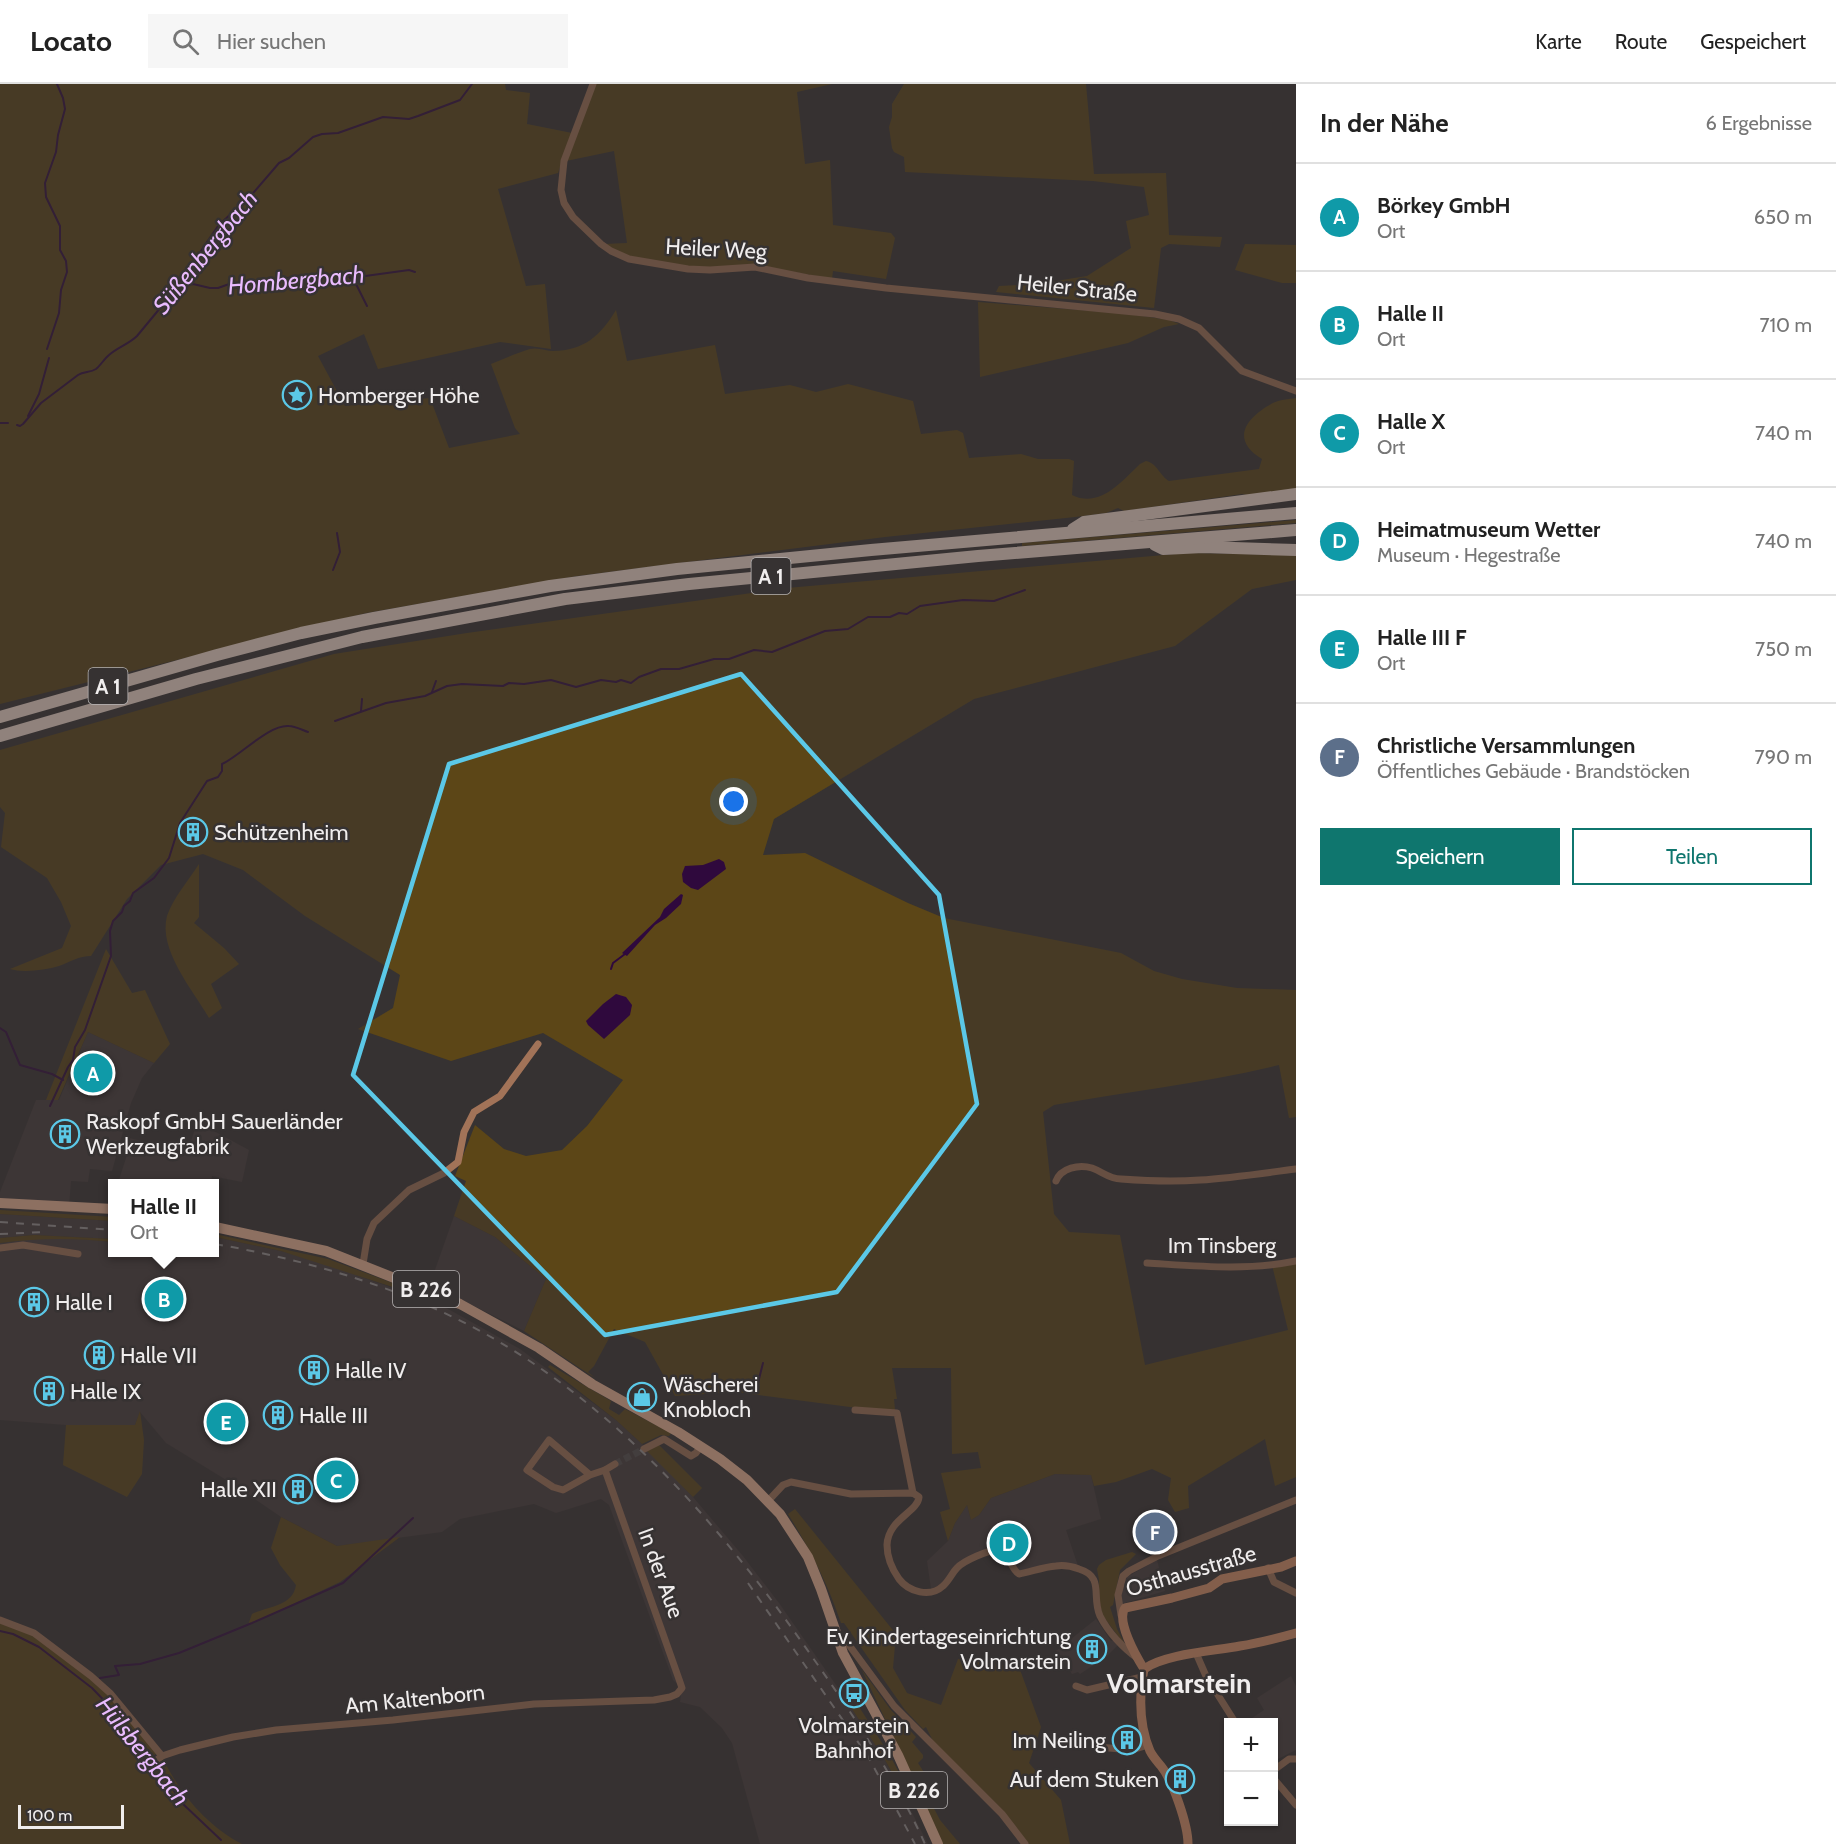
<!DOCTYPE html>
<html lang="de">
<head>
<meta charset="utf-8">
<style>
	body { margin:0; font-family:Cabin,sans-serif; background:#f6f6f6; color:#222 }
	.controls { position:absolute; right:18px; bottom:18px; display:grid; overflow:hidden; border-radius:0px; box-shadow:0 2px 4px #0004 }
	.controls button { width:54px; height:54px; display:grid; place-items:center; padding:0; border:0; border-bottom:2px solid #e0e0e0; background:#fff; color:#222; font:30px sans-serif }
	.scale { position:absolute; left:18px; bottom:15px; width:106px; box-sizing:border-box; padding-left:6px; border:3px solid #f0eded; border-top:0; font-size:16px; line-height:21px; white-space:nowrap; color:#f0eded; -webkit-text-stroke:4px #363232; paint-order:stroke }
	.you { position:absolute; left:734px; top:718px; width:21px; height:21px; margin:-15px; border:4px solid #fff; border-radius:50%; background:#1a73e8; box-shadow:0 0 0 9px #1a73e833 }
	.badge { display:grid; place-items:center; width:39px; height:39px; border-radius:50%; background:#0f766e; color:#fff; font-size:20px; font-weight:700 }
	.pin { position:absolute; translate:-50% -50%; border:3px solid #fff; box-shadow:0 2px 6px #0006 }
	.popup { position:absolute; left:108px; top:1095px; width:111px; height:78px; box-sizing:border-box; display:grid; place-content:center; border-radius:0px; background:#fff; filter:drop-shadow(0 2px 4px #0005); font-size:20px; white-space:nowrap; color:#767676 }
	.popup b { font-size:22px; color:#222 }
	.popup::after { content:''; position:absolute; left:50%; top:100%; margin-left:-12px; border:12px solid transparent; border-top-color:#fff }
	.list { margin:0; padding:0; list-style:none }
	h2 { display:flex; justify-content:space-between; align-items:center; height:78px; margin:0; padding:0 24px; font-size:26px }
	h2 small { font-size:20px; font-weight:400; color:#767676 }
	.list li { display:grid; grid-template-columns:39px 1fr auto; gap:18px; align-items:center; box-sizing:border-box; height:108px; padding:0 24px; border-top:2px solid #e0e0e0 }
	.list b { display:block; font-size:22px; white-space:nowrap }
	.list p { margin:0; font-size:20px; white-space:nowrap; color:#767676 }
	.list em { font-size:20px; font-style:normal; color:#767676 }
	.actions { display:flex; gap:12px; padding:18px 24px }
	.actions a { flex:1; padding:14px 0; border:2px solid #0f766e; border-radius:0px; text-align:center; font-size:21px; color:#0f766e }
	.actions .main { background:#0f766e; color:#fff }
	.icon { flex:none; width:33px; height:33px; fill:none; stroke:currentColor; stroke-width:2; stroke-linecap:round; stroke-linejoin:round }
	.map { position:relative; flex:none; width:1296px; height:1760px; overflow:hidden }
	header { display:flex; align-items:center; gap:36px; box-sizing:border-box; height:84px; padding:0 30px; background:#fff; border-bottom:2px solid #e0e0e0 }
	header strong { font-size:28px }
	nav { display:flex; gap:33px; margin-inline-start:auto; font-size:21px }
	.search { width:420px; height:54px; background:#f6f6f6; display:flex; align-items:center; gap:15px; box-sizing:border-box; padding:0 21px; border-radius:0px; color:#767676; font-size:22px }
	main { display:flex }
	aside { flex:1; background:#fff }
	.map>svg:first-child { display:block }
</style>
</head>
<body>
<header>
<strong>Locato</strong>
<div class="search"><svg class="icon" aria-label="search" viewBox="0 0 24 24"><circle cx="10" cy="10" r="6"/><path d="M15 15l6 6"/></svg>Hier suchen</div>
<nav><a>Karte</a><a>Route</a><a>Gespeichert</a></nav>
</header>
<main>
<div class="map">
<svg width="1296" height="1760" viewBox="0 0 1296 1760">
	<rect width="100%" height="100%" fill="#363232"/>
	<g fill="#463c3c">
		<path d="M88,948L154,979L142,994L131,1019L112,1087L90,1085L88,1098L71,1097L69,1123L0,1120V1108L36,1016H59Z"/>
		<path d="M197,1038L249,1066L242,1098L212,1092L211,1099H118L126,1074L129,1054L188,1067Z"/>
		<path d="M0,1130L113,1137V1155L34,1151L0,1154Z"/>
		<path d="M454,1132L495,1153L546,1195L524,1247L430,1200Z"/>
		<path d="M215,1153L281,1167L322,1179L441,1221L520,1265L616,1336L642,1360L693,1413L743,1472L779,1519L843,1611L885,1676L928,1760H760L732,1659L722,1644L700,1623L680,1618L682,1604L673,1596L609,1421L601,1415L556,1429L534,1420L460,1435L442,1448L337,1462L281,1433L236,1402L166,1359L140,1328L135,1341H66L0,1336V1159L32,1155L69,1154L113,1158V1168H215Z"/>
		<path d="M1055,1390L1091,1391L1101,1435L1066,1446L1078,1482L1017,1488L1005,1466L966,1475L948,1497L931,1505L927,1477L948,1457L955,1439L967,1421L971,1436L979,1431L991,1414Z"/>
		<path d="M1157,1476L1165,1507L1121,1520L1120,1509L1127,1493Z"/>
		<path d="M1096,1535L1111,1557L1114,1556L1118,1561L1106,1573L1080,1590L1078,1588L1072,1590L1056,1567Z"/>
		<path d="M1291,1592L1296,1602V1666L1274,1677V1638H1246L1264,1626L1257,1614Z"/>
	</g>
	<g fill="#5c4617">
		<path d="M0,0H505L506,6L530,9L527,40L572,49L558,89L498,105L526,202L545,200L551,265L500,258L378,285L364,250L318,272L345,322L430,314L449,364L520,350L515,344L491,280C503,275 517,269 530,265C538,263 546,267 553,267C584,267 601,251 616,226L627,277L715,261L725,310L790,301L816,308L848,300L913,317L921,350L957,346L963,349L969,374L1021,370L1038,375H1069L1074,377L1072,411C1100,425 1122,397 1140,380L1146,377C1157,379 1160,392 1169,397L1259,385L1262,375C1229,355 1247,333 1273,319C1279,316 1289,315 1296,314V406L1252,412L1242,410L1124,427L1118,424L1106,429L1075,433L885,453L577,492L366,529L0,620Z"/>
		<path d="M595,0H832L797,8L805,80L830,76L833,141L891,149L895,154L886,195L833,187L832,195L783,186L689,183L630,174L604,160L627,159L614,67L566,77Z"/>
		<path d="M904,0H1086L1094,90L1166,89L1169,151L1222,153L1220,163L1169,160L1161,164L1154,224L996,208L999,202L1037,200L1087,192L1131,164L1126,137L1149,131L1144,103L1093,97L905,88L904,73L894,68L892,64L889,43L892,33V20Z"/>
		<path d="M1245,160L1296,161V199H1282L1235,186Z"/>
		<path d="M978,218L1129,230L1169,236L1179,240L1164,243L1128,259L980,293Z"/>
		<path d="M1296,436V439L1022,462V459Z"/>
		<path d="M1187,469L1296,471V496L1252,505L1175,562L974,615L774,735L763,771L805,769L908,819L944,834L1121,869L1154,887L1182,895L1237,904L1296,906V1033L1289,1034L1279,981C1205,999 1129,1007 1054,1021L1043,1028L1054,1130L1069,1148L1120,1151L1145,1281L1288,1246L1272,1181L1296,1179V1393L1275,1402L1265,1355L1188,1402L1189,1424L1175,1428L1168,1416L1171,1394L1152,1385L1116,1398L1094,1402L1091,1391L1055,1390L991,1414L979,1431L971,1436L967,1421L955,1439L948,1457L940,1428L950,1425L941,1389L981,1384L978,1368L952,1370L951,1284H892L897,1315H894L895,1326H873L736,1308L675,1312L645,1258L614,1245L594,1282L588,1288L595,1294L524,1247L546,1195L495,1153L454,1132L466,1097L455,1092L475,1041L504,1065L526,1072L562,1066L587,1042L623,996L543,949L451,977L358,945L393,924L400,891L305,832L243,786L203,770L161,781L127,815L91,872C79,872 70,878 59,882C45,886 23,889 10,885L62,864L71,842L61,818L47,794L1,763L5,729L0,723V666L334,570L467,549L787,504Z"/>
		<path d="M199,780V833L194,839L224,864L239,880L211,900L222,924L209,934C193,906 158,866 167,832C173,814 189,796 199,780Z"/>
		<path d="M106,865L132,909L145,906L170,960L154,979L88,948L58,1016H46Z"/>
		<path d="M0,1126L113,1133V1137L0,1130Z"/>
		<path d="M215,1150L328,1175L406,1204L405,1207L281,1167L215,1153Z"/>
		<path d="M34,1151L113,1155V1158C74,1154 38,1154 0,1159V1154Z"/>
		<path d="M550,1281L611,1317L609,1325L619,1331L625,1325L671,1349L669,1352L661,1351L642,1360L616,1336L548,1283Z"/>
		<path d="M140,1327L144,1356L142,1390L127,1413L63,1381L66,1341H135Z"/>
		<path d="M658,1360L702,1404L693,1413L647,1367Z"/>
		<path d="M795,1425L896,1550L893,1584L907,1609L941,1621L958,1575L1019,1583L1041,1643L1029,1679L1061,1716L1070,1760H1029L1005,1729L935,1661L926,1643L923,1645L905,1626L844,1539H841C828,1500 810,1465 788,1430Z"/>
		<path d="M281,1433L337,1462L400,1453L340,1498L248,1541L252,1530C269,1522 293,1522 296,1501L280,1481L271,1464Z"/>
		<path d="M1132,1468L1136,1470L1120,1486L1113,1521L1110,1523L1117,1545L1127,1564L1103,1532L1098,1513L1099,1496L1097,1485L1099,1481L1106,1476Z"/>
		<path d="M0,1536L34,1549L91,1592L160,1667L153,1672L155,1674L162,1672C178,1708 207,1742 242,1760H0Z"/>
		<path d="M852,1572L890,1625L916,1653L912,1658L923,1671V1674L918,1679L925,1690L919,1696L940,1736L960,1760H941L918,1705L861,1584Z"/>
		<path d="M849,1607L889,1670L916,1720L911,1723L885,1676L843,1611Z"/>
	</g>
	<g fill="#2f093d">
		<path d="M719,775L724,778L726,785L698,806L691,804L683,798L682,790L685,782L703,781Z"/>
		<path d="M681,810L683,811L681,820L666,834L655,841L627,872L622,869L660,833L664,825Z"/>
		<path d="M616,910L626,913L632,921L630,931L604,955L588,941L586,937L603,920Z"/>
	</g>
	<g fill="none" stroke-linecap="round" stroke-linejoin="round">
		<g stroke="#2f093d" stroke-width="2">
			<path d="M350,194L357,202L367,222"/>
			<path d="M179,201L193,200L210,204H218L232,199L257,201L297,192L325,190L336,192L358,193L409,186L415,188"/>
			<path d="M47,265L59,229L61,206L67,188L66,177L60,166V142L46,113L45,99L56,68L58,51L65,25L63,14L57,0"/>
			<path d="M28,332L39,310L49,274"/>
			<path d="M0,339H8"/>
			<path d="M17,341L20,342L23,340L41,319L78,291C84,287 90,289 96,285C101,281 104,275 109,271C118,263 129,260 137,252L190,188L199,170L218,142L254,108L279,79L289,74L313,53L322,50L338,49L383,33L409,35L418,32L460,16L472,0"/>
			<path d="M333,486L340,468L337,449"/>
			<path d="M432,608L436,597"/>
			<path d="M361,627L362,615"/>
			<path d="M335,637L386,619L425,612L447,602L462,600L503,602L509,599L524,600L551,596L576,603L601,596L616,598L621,596L631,599L639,593L661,585H679L714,575H729L754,566L772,568L825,547L848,545L868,533H890L899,529L907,530L920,522L963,516L994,517L1025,506"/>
			<path d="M611,885L613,879L625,870"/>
			<path d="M0,944L6,948L20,981L52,990L63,996"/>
			<path d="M50,1022L68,983L73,976L75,963L85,946L111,872L110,847L113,837L122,828L124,822L130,817L133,809L154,794L169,774L180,739L207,697L218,693L222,687V680C240,672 269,640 289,642C295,642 302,646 308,648"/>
			<path d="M756,1307L763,1279"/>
			<path d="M0,1547L13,1550L39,1563L92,1604L120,1633L136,1660L155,1674L164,1692L183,1720L221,1756"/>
			<path d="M100,1594L119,1591L115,1582L140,1580L179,1569L252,1539L343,1499L413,1434"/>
		</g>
		<path stroke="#524e4e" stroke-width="7" stroke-dasharray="7 3.5" stroke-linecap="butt" d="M615,1380L644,1365"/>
		<g stroke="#a27358" stroke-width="7">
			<path d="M593,0L564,77L561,106L564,119L573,133L601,160L611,167L629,175L688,185L710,186L755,183L808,194L886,204L1155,230L1179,235L1199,244L1242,287L1296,307"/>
			<path d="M1056,1097C1061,1084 1079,1080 1092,1084C1103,1088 1109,1095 1121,1095C1148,1097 1173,1098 1200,1096C1232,1094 1264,1089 1296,1085"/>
			<path d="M0,1164L23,1161L78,1170"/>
			<path d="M1147,1179C1197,1182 1247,1187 1296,1177"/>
			<path d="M363,1180L367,1155L374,1139L409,1106L444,1089L458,1078L464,1048L474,1028L500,1012L538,960"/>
			<path d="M855,1326L897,1329L913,1409"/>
			<path d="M644,1365L664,1355L691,1372L696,1369L701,1362"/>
			<path d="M590,1391L549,1356L527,1386L553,1403L563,1406L590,1391L605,1386"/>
			<path d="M768,1417L783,1401L791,1398L851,1410L913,1409L919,1413C918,1428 888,1435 887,1461C887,1473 892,1485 899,1495C909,1508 930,1514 943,1502C949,1497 952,1489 957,1484C963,1477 990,1465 999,1466C1010,1468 1010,1485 1019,1490C1031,1488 1043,1483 1056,1482C1063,1481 1071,1482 1079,1485C1105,1493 1091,1512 1100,1532C1108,1548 1123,1564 1137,1574"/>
			<path d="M1268,1484L1274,1498L1296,1509"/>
			<path d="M1121,1531L1118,1511L1123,1492L1129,1487L1158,1472L1296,1416"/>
			<path d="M0,1536L34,1549L91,1592L110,1609L162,1672"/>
			<path d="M837,1553L849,1561L894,1622L1002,1730L1025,1760"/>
			<path d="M1196,1569L1206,1592L1235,1638"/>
			<path d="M1076,1602L1087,1606L1142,1593"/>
			<path d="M1098,1663L1132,1666L1148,1661"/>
			<path d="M153,1679L162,1672L180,1666L233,1653L276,1646L393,1636L534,1620L654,1616L670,1613L677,1610L682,1604L680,1598L605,1386L615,1380"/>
			<path d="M1274,1686L1289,1675H1296"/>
			<path d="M1274,1695L1296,1721"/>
		</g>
		<g stroke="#e1966b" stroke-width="9">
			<path d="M1144,1585C1136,1572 1116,1537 1125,1524L1172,1514L1209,1504L1222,1495L1281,1483L1296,1477"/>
			<path d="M1144,1585C1139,1612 1139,1641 1150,1667C1153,1673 1157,1677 1161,1682C1173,1697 1188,1741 1188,1760"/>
			<path d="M1144,1585C1165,1570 1214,1567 1240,1562C1259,1559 1278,1554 1296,1549"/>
		</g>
		<g stroke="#f7bd9c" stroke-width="10">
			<path d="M0,1119L113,1125"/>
			<path d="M215,1143L326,1167L460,1220L539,1264L592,1300L678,1348L720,1375L747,1396L780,1430L808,1473L821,1505L843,1569L898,1671L938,1760"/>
		</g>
		<g stroke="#fce4d7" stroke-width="12">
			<path d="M1073,445L1084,438L1296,410"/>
			<path d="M1155,461L1163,465L1203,463L1296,466"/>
			<path d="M0,633L217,571L301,549L374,534L550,502L677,485L871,466L1296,429"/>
			<path d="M0,652L196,595L362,553L565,515L689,500L978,472L1296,446"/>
		</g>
		<g stroke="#9b9898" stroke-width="2" stroke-dasharray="8 8" stroke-linecap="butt">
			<path d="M0,1138L113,1146"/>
			<path d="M0,1150L44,1148"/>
			<path d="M215,1160C307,1176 400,1203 482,1248C614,1321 715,1435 801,1557C847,1622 892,1687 925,1760"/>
			<path d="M748,1499L869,1674L915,1760"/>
		</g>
	</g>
	<path d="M0 0H1296V1760H0ZM741,590L939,811L977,1020L837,1208L605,1251L353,991L449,680Z" fill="#363232" fill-opacity=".55" fill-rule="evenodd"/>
	<path fill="none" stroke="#5bc8e7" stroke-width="4.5" stroke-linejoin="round" d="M741,590L939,811L977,1020L837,1208L605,1251L353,991L449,680Z"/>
	<defs>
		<g id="sight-ring" transform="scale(1.5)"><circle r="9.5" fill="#363232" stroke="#5bc8e7" stroke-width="1.5"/><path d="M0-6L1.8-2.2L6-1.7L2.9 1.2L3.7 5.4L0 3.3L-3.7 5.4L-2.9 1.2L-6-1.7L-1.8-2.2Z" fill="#5bc8e7"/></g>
		<g id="building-ring" transform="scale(1.5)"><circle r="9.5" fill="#363232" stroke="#5bc8e7" stroke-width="1.5"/><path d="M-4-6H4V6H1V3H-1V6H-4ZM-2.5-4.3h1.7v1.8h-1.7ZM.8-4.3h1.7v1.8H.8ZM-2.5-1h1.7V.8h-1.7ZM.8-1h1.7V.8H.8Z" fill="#5bc8e7"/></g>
		<g id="shop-ring" transform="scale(1.5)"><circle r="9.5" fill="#363232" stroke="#5bc8e7" stroke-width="1.5"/><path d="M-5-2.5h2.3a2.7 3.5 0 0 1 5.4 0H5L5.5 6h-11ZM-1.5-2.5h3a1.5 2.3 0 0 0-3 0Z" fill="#5bc8e7"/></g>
		<g id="bus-ring" transform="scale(1.5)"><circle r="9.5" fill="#363232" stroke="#5bc8e7" stroke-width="1.5"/><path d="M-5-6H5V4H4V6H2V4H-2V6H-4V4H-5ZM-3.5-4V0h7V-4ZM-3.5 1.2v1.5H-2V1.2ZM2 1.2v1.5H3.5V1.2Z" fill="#5bc8e7"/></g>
	</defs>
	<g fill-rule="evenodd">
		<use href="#sight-ring" x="297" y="311"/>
		<use href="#building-ring" x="193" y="748"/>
		<use href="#building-ring" x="65" y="1050"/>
		<use href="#building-ring" x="34" y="1218"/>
		<use href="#building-ring" x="99" y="1271"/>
		<use href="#building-ring" x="314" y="1286"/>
		<use href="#building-ring" x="49" y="1307"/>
		<use href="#shop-ring" x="642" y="1313"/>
		<use href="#building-ring" x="278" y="1331"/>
		<use href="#building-ring" x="298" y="1405"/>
		<use href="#building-ring" x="1092" y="1565"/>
		<use href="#bus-ring" x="854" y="1609"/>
		<use href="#building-ring" x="1127" y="1656"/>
		<use href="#building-ring" x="1180" y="1695"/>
	</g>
	<g text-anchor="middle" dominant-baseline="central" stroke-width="5" stroke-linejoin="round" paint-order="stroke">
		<g fill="#363232" stroke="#b8b5b5" stroke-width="1.5">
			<rect x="751.5" y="474" width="39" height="36" rx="4.5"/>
			<rect x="88.5" y="584" width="39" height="36" rx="4.5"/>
			<rect x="393" y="1187" width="66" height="36" rx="4.5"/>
			<rect x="881" y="1688" width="66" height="36" rx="4.5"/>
		</g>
		<g font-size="21" font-weight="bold" fill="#f0eded">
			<text x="771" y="492">A 1</text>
			<text x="108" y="602">A 1</text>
			<text x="426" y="1205">B 226</text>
			<text x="914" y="1706">B 226</text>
		</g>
		<g font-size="22" fill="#f0eded" stroke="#363232">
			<text transform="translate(716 165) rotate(3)">Heiler Weg</text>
			<text transform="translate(1077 204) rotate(6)">Heiler Straße</text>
			<text x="1222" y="1161">Im Tinsberg</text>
			<text transform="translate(1191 1487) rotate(-16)">Osthausstraße</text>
			<text transform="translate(661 1489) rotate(70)">In der Aue</text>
			<text transform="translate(415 1615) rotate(-6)">Am Kaltenborn</text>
		</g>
		<g font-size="22" fill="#f0eded" stroke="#363232" text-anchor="start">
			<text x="318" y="311">Homberger Höhe</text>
			<text x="214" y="748">Schützenheim</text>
			<text x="86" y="1037">Raskopf GmbH Sauerländer<tspan x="86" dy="25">Werkzeugfabrik</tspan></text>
			<text x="55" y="1218">Halle I</text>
			<text x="120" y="1271">Halle VII</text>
			<text x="335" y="1286">Halle IV</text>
			<text x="663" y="1300">Wäscherei<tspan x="663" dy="25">Knobloch</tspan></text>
			<text x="70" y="1307">Halle IX</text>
			<text x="299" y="1331">Halle III</text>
			<text x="277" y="1405" text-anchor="end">Halle XII</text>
			<text x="1071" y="1552" text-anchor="end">Ev. Kindertageseinrichtung<tspan x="1071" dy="25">Volmarstein</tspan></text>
			<text x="854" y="1641" text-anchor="middle">Volmarstein<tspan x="854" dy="25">Bahnhof</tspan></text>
			<text x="1106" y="1656" text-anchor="end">Im Neiling</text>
			<text x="1159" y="1695" text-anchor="end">Auf dem Stuken</text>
		</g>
		<g font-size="24" font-style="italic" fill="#e9bbfe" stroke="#363232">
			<text transform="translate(205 168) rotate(-51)">Süßenbergbach</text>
			<text transform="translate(296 196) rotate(-5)">Hombergbach</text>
			<text transform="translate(143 1667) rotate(51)">Hülsbergbach</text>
		</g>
		<g font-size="28" font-weight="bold" fill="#f0eded" stroke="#363232">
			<text x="1179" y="1599">Volmarstein</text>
		</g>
	</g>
</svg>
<div class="controls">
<button>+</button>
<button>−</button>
</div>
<div class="scale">100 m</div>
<div class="you"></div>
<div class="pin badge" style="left:93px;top:989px;background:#0f9aa8">A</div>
<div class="pin badge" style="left:164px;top:1215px;background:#0f9aa8">B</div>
<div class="popup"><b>Halle II</b>Ort</div>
<div class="pin badge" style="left:336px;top:1396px;background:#0f9aa8">C</div>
<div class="pin badge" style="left:1009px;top:1459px;background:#0f9aa8">D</div>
<div class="pin badge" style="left:226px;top:1338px;background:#0f9aa8">E</div>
<div class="pin badge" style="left:1155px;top:1448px;background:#5c6f8a">F</div>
</div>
<aside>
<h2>In der Nähe<small>6 Ergebnisse</small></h2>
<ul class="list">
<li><span class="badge" style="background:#0f9aa8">A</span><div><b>Börkey GmbH</b><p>Ort</p></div><em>650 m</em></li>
<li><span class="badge" style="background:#0f9aa8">B</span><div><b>Halle II</b><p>Ort</p></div><em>710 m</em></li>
<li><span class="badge" style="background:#0f9aa8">C</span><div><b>Halle X</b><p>Ort</p></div><em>740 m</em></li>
<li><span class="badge" style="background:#0f9aa8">D</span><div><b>Heimatmuseum Wetter</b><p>Museum · Hegestraße</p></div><em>740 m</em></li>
<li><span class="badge" style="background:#0f9aa8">E</span><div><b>Halle III F</b><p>Ort</p></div><em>750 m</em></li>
<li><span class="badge" style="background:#5c6f8a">F</span><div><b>Christliche Versammlungen</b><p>Öffentliches Gebäude · Brandstöcken</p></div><em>790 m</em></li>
</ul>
<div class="actions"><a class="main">Speichern</a><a>Teilen</a></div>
</aside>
</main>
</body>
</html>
